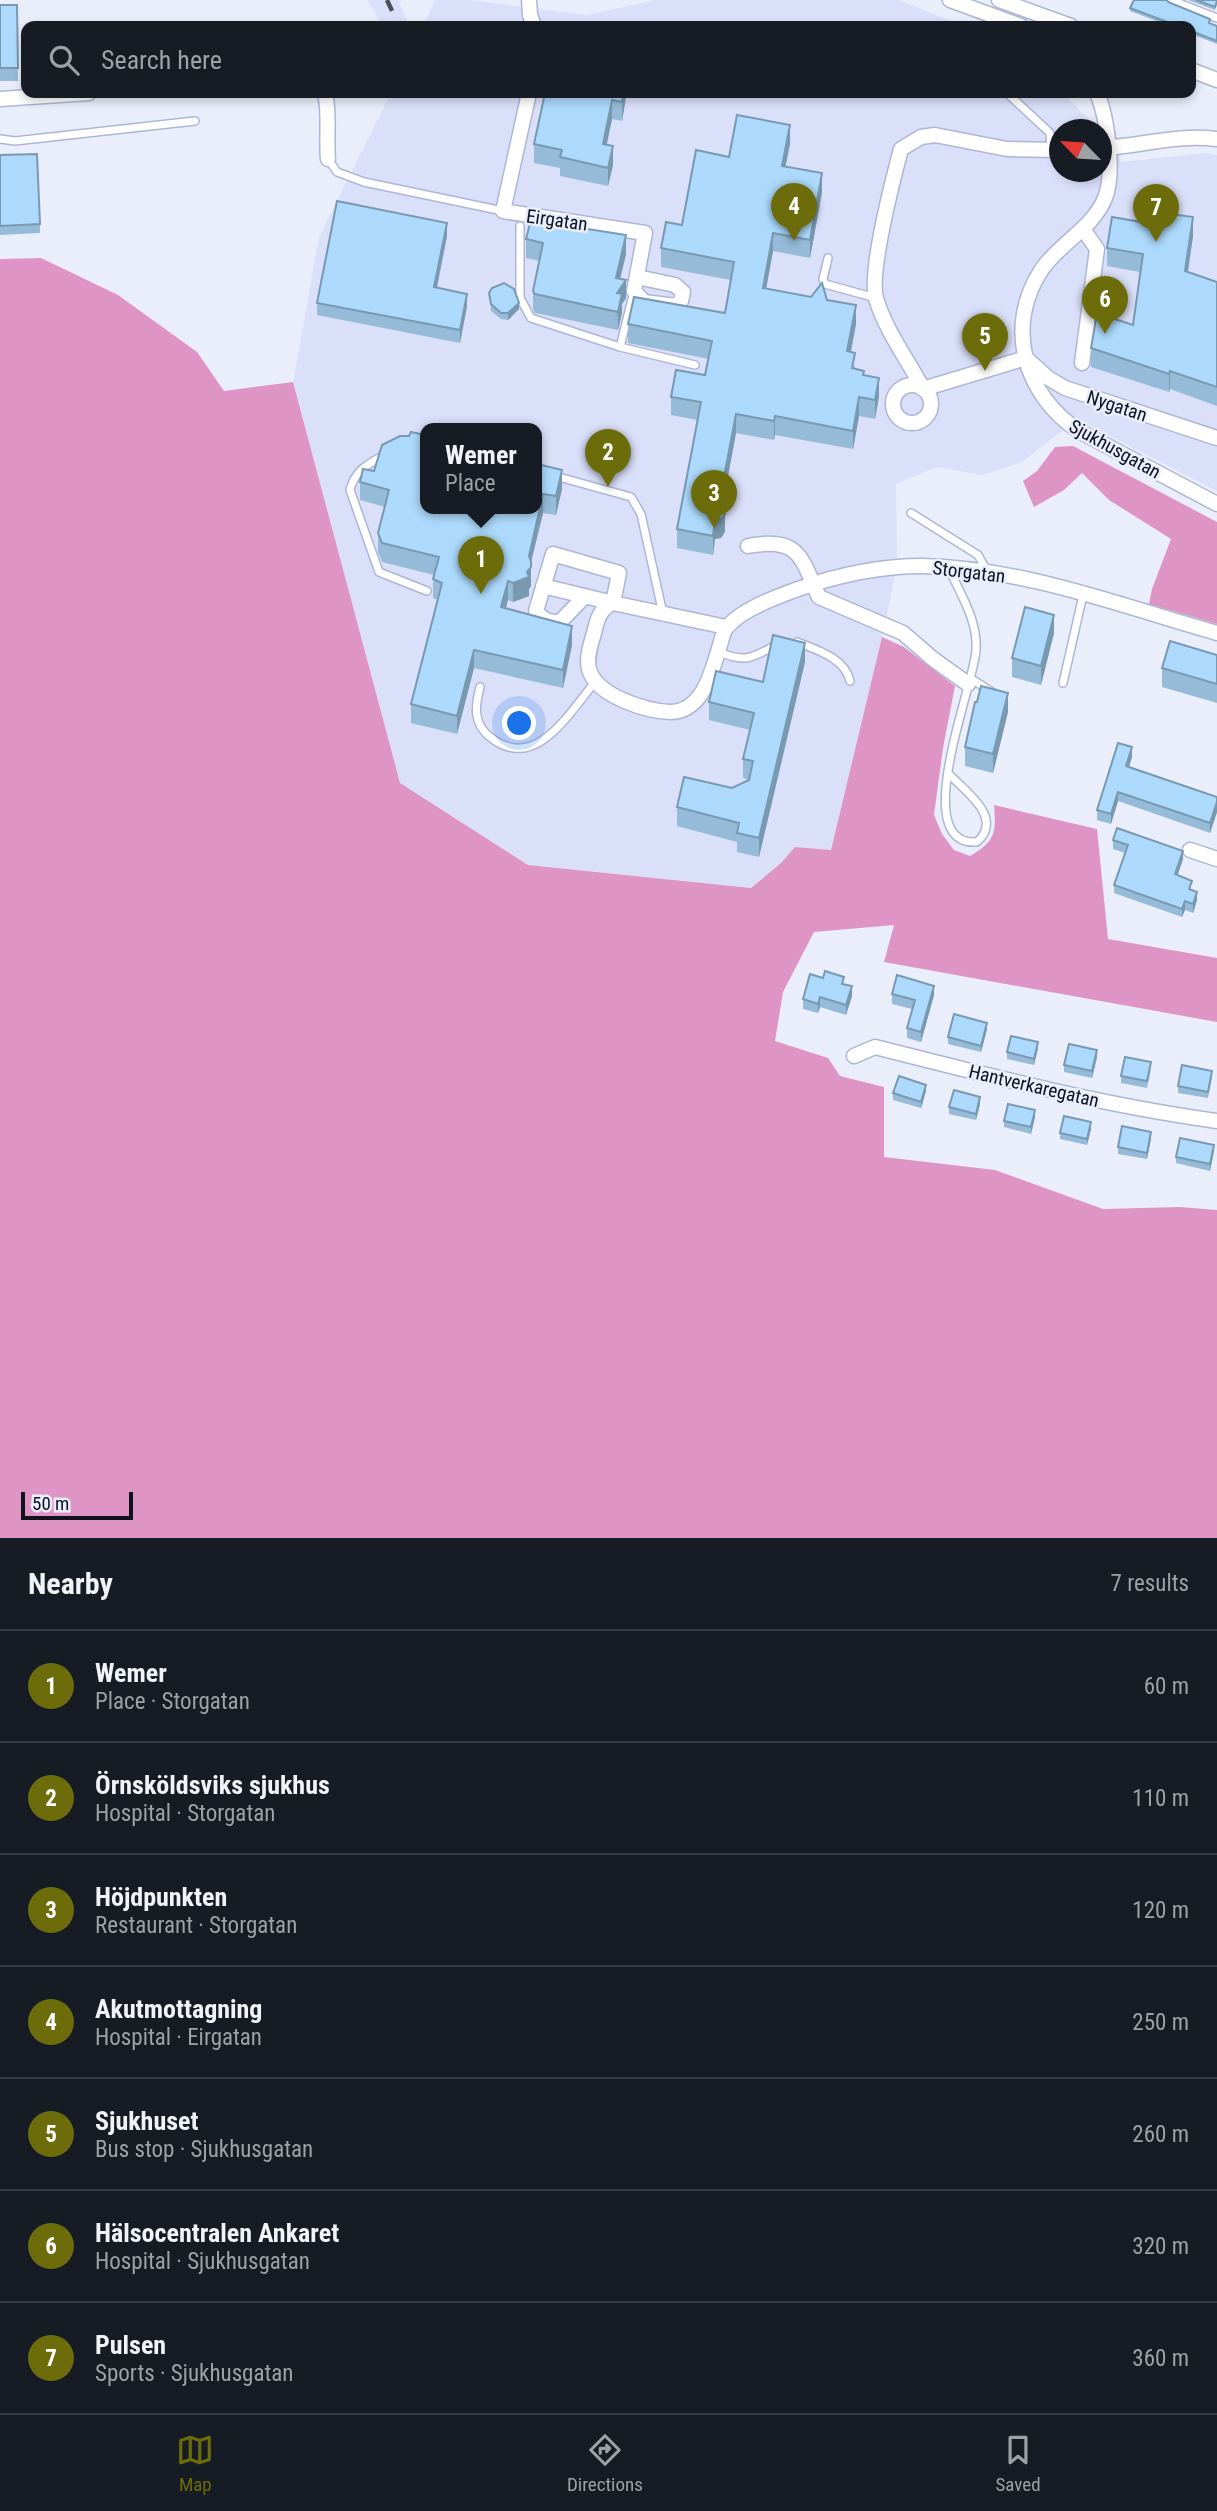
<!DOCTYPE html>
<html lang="en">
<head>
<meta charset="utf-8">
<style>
	body { margin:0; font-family:"Roboto Condensed",sans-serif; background:#20242c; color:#f1f3f6 }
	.compass { position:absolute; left:1049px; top:119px; width:63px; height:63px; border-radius:50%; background:#171b24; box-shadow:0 4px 10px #0003; rotate:295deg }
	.scale { position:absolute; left:21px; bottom:18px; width:112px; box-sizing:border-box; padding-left:7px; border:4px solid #10121e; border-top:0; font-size:19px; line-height:24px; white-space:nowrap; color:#10121e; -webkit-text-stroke:5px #eaeefb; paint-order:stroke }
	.you { position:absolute; left:520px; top:724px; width:24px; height:24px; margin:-18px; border:5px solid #fff; border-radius:50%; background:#1a73e8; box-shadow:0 0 0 10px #1a73e833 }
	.badge { display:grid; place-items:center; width:46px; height:46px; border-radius:50%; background:#6c6c0b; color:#fff; font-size:23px; font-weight:700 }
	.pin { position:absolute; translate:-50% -58px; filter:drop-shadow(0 2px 4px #0008) }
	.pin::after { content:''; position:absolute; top:37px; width:24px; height:21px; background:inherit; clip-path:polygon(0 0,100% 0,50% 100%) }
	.popup { position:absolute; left:420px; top:423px; width:122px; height:91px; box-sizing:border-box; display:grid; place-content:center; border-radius:14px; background:#171b24; filter:drop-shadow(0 2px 5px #0005); font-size:23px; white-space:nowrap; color:#9ea1a6 }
	.popup b { font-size:26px; color:#f1f3f6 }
	.popup::after { content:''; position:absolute; left:50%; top:100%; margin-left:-14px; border:14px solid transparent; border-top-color:#171b24 }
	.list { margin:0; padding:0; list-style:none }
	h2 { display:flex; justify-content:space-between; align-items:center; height:91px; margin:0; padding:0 28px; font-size:30px }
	h2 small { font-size:23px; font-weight:400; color:#9ea1a6 }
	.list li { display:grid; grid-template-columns:46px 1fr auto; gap:21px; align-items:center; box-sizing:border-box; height:112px; padding:0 28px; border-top:2px solid #363941 }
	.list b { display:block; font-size:26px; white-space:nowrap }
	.list p { margin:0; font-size:23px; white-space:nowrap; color:#9ea1a6 }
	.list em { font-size:23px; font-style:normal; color:#9ea1a6 }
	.icon { flex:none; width:38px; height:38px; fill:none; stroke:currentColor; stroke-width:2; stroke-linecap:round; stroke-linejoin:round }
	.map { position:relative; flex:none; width:1217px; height:1538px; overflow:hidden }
	.search { position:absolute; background:#171b24; box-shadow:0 4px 10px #0003; left:21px; right:21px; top:21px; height:77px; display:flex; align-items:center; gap:18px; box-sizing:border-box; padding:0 24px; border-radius:14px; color:#9ea1a6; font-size:26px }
	.sheet { height:875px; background:#171b24 }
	nav { display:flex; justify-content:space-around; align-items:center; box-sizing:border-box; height:98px; border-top:2px solid #363941; background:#171b24; font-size:19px; color:#9ea1a6 }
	nav a { display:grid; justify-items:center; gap:4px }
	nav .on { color:#6c6c0b }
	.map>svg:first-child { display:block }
</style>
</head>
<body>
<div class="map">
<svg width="1217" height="1538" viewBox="0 0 1217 1538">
	<rect width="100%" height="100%" fill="#eaeefb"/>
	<g fill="#dae0f9" fill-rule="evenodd">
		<path d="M367,0H398L409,26H383Z"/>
		<path d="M435,0H469L587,15L655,0H899L964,26H423Z"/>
		<path d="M391,93H1063L1098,129L1060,130V172H1102V133L1119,151L1120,162L1206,153L1217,155V491L1075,418L1070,425L1020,463L982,475L937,467L896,484L897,565L886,620L831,850L795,847L781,863L751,888L528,865L400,784L293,382L319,237ZM425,428H537V508H425Z"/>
	</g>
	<g fill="#df94c6">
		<path d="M41,258L118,295L197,352L224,391L293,382L400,783L528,865L751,888L781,863L795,847L831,850L882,637L904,647L955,686L943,748L934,815L942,834L954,850L970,856C996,841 996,832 994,805L1097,829L1108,939L1217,958V1022L884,962L894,925L814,932L783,992L775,1041L828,1058L840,1076L884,1087V1157L995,1170L1103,1209L1180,1207L1217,1210V1538H0V259Z"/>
		<path d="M1073,446L1217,522V624L1149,604L1152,589L1171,539L1109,500L1082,473L1064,490L1034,507L1023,481L1037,471L1055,447Z"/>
	</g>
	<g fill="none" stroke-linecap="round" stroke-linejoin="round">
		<g stroke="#aeb6d6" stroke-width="10">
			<g id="lane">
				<path d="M1171,0L1217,18"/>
				<path d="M1007,93L1050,133L1051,150"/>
				<path d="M0,139L15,141L195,121"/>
				<path d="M328,159L337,172L364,182L503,211"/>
				<path d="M520,226V298L531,318L620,347L695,365"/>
				<path d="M828,258L823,279L825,284L876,298"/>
				<path d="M620,347L634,291"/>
				<path d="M386,454C368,464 355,470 350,490L379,572L427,591"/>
				<path d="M537,471L631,497L641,514L663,614"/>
				<path d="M911,513L978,555L987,571"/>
				<path d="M797,642C817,650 845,658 850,681"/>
				<path d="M719,652C745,663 752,658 776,645"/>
				<path d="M970,678L995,694"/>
				<path d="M1063,683L1083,595"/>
				<path d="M480,687C475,706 473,724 490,737C536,774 570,711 596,681"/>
				<path d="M948,773C963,790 1005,817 977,842C907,847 975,683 976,650C978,621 961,595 949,569"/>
			</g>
		</g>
		<g stroke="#aeb6d6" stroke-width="17">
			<g id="street">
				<path d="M529,0L530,15L534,26"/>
				<path d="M950,0L1021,26"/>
				<path d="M999,0L1071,26"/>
				<path d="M1191,70L1217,80"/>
				<path d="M325,93C330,114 326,137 328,159"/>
				<path d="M529,93L503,211L645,233L634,291L644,302L676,306L681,301L683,292L675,285L637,277"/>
				<path d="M1097,93C1107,116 1115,173 1105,198C1093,228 1060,243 1042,269C1004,326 1024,395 1079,431L1217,504"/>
				<path d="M0,99L89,93"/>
				<path d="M1102,148C1141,146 1177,134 1217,139"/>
				<path d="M1026,358L923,389C908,360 885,330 876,298C869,272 893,179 901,149L921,137L935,135L1007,149L1060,150"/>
				<path d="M1027,359L1048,378L1065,388L1217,438"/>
				<path d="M1082,363L1097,249L1083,229"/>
				<circle cx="912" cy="404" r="19"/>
				<path d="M748,546C800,536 801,558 819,597L903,633L933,659L968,684"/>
				<path d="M543,586L613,603L619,573L553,554L536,611C542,620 550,624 561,621L585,596"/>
				<path d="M726,627L613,603C600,608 597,620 594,633C591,644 586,657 589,669C596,696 646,711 670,712C703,712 712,671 720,645C722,639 723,630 728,626C743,609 776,597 798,589C838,575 879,566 922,566C1023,568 1122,606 1217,633"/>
				<path d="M1190,850L1217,859"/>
				<path d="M854,1056L875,1047C989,1076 1101,1105 1217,1121"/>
			</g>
		</g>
		<use href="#lane" stroke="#fff" stroke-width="7"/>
		<use href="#street" stroke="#fff" stroke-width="14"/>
		<path stroke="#4b4d59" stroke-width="4.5" stroke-dasharray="12 12" stroke-linecap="butt" d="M387,0L399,26"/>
	</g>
	<g fill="#95bbd9">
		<path d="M1188,0H1217V4L1215,10Z"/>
		<path d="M1168,2L1210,22V24L1217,26V44L1191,34V26H1170L1130,11V8Z"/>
		<path d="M0,5H17L18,81H0Z"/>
		<path d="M626,93L622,121L612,119L606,145L613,165L608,186L560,176V168L534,163V144Z"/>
		<path d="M790,144L785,166L822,192L810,258L773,251L766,288L827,300L856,324L851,352L855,369L864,375L879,396L875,419L859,416L853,449L775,435L774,440L736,433L722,508L725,532L721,538L715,539L713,555L677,548V529L697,420L671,415V397L705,375L709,359L628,343V324L725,313L731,280L661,267V248L682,225L729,157Z"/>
		<path d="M0,155L40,224V233L0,235Z"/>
		<path d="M447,236L437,288L467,306L460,343L317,315V303Z"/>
		<path d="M1193,236L1188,272L1217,282V406L1170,389L1169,392L1091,367V348L1133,325L1140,272L1107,266V248Z"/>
		<path d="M526,239L626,254L620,278L626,298L622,304V313L618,330L535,313L533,309V291L539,261L526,258Z"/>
		<path d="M489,293L519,309L508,320L501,319L491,311Z"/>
		<path d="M409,436L425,508L537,464L562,489L556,515L543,513L531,562V586L529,589V596L513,602L508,600L505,609L572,645L563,688L474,668L457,734L411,723V704L438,600L433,598V579L434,575L382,562L378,552V533L385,507L360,500V482L374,471Z"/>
		<path d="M1054,633L1041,685L1012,677V658Z"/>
		<path d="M1217,655V703L1162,687V668Z"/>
		<path d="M805,662L759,857L737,852V842L677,826V807L732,788L749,780L743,778V759L750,730L709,720V702L763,682Z"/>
		<path d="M1008,712L993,773L965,766V747Z"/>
		<path d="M1132,757L1129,767L1217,797V812L1210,833L1118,801L1111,824L1097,820V810Z"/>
		<path d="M1113,840L1183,859L1177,875L1192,890L1197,900L1193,913L1185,910L1182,917L1114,893V885L1125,853L1113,849Z"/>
		<path d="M844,984L852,996L846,1015L820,1007L818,1013L803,1009V999Z"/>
		<path d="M892,994L934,995L921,1042L907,1038V1028L912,1009L892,1004Z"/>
		<path d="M987,1029L981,1052L948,1044V1037Z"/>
		<path d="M1038,1048L1034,1065L1007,1059V1052Z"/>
		<path d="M1097,1057L1092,1078L1064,1072V1065Z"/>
		<path d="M1151,1069L1147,1088L1121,1083V1076Z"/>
		<path d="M1212,1077L1208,1098L1178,1093V1086Z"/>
		<path d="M926,1091L921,1108L893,1100V1093Z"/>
		<path d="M980,1104L976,1120L949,1114V1107Z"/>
		<path d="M1035,1117L1031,1134L1004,1127V1121Z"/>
		<path d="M1091,1129L1087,1145L1060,1139V1133Z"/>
		<path d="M1151,1138L1147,1159L1118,1154V1147Z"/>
		<path d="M1214,1151L1210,1171L1176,1163V1157Z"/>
	</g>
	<g fill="#7999b0">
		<path d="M623,93H626V98L622,121V102Z"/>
		<path d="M612,100V119L603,163V144Z"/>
		<path d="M790,125V144L782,184V166Z"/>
		<path d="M613,146V165L608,186V168Z"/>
		<path d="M822,173V192L810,258V240Z"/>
		<path d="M1193,217V236L1185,290V271Z"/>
		<path d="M447,223V236L434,300V287Z"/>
		<path d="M773,233V251L763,306V288Z"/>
		<path d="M626,235V254L616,296V278Z"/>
		<path d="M626,280V298L622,304V313L618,330L617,293Z"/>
		<path d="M467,294V306L460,343V330Z"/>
		<path d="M519,303V309L508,320V313Z"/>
		<path d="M856,305V324L847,370V351Z"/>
		<path d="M1170,371V389L1169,392V374Z"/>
		<path d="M879,378V396L875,419V400Z"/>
		<path d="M859,397V416L853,449V431Z"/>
		<path d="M736,414V433L720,519L725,514V532L721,538L715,539L713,555V536Z"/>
		<path d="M775,416V435L774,440V421Z"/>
		<path d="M562,470V489L556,515V496Z"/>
		<path d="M543,494V513L531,562V586L529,589V596L513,602V583L529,556Z"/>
		<path d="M508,581V600L501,626V607Z"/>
		<path d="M1054,615V633L1041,685V666Z"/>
		<path d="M572,626V645L563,688V670Z"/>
		<path d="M805,643V662L759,857V838Z"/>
		<path d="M474,650V668L457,734V716Z"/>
		<path d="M1008,693V712L993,773V754Z"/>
		<path d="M1132,747V757L1126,776V766Z"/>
		<path d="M1118,792V801L1111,824V814Z"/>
		<path d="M1217,802V812L1210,833V823Z"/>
		<path d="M1183,851V859L1175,883V874Z"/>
		<path d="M1197,892V900L1193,913V904Z"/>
		<path d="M1185,901V910L1182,917V909Z"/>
		<path d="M852,986V996L846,1015V1005Z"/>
		<path d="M934,986V995L921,1042V1032Z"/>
		<path d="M820,997V1007L818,1013V1004Z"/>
		<path d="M987,1023V1029L981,1052V1046Z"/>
		<path d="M1038,1042V1048L1034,1065V1059Z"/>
		<path d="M1097,1050V1057L1092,1078V1071Z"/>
		<path d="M926,1085V1091L921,1108V1102Z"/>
		<path d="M980,1097V1104L976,1120V1114Z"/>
		<path d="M1035,1110V1117L1031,1134V1127Z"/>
		<path d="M1091,1122V1129L1087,1145V1139Z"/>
		<path d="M1151,1132V1138L1147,1159V1153Z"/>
		<path d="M1214,1145V1151L1210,1171V1164Z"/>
	</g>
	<g fill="#addafc" stroke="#7999b0" stroke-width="2">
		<path d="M1134,0H1167L1168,2L1210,19L1209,23L1217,26V41L1191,31V26H1178L1130,8Z"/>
		<path d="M1196,0H1217V1L1215,7Z"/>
		<path d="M0,5H17L18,68H0Z"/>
		<path d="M545,93H623L622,102L612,100L603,144L613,146L608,168L560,157L562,150L534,144Z"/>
		<path d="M737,115L790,125L782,166L822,173L810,240L773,233L763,288L811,297L822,283L827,300L856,305L847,351L855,353L852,368L864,371L863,375L879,378L875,400L859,397L853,431L775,416L774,421L736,414L719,503L725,514L721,519L715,520L713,536L677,529L701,402L671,397L676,370L705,375L712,341L628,324L634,297L725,313L734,262L661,248L666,222L682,225L696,150L729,157Z"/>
		<path d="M37,154L40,224L0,226V155Z"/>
		<path d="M337,201L447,223L434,287L467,294L460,330L317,303Z"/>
		<path d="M1149,211L1193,217L1185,271L1217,282V387L1170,371L1169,374L1091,348L1097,313L1133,325L1143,254L1107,248L1112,217L1147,223Z"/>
		<path d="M531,220L626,235L616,278L626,280L617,293L622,294L618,312L535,294L533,291L543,243L526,239Z"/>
		<path d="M504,283L514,289L519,303L508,313H501L491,304L489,293L492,288Z"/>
		<path d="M411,432L425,435V508H537V464L562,470L556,496L543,494L529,556L531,562V567L527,572L529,577L513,583L508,581L501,607L572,626L563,670L474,650L457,716L411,704L442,583L433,579L439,557L382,543L378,533L389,490L360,482L363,469L374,471L382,445L400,436H409Z"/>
		<path d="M1025,607L1054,615L1041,666L1012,658Z"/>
		<path d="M773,635L805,643L759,838L737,833L739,823L677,807L684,777L732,788L749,780L753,761L743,759L754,713L709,702L716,671L763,682Z"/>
		<path d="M1170,641L1217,655V684L1162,668Z"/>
		<path d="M981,686L1008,693L993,754L965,747L975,702H977Z"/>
		<path d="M1118,743L1132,747L1126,766L1217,797V802L1210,823L1118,792L1111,814L1097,810Z"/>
		<path d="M1117,828L1183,851L1175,874L1192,881L1189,889L1197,892L1193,904L1185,901L1182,909L1114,885L1128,845L1113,840Z"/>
		<path d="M825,971L844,977L842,984L852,986L846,1005L820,997L818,1004L803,999L810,974L823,978Z"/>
		<path d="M897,975L934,986L921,1032L907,1028L915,1000L892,994Z"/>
		<path d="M954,1014L987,1023L981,1046L948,1037Z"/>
		<path d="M1011,1036L1038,1042L1034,1059L1007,1052Z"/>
		<path d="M1069,1044L1097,1050L1092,1071L1064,1065Z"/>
		<path d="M1125,1057L1151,1062L1147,1081L1121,1076Z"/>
		<path d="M1182,1065L1212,1071L1208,1092L1178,1086Z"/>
		<path d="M899,1076L926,1085L921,1102L893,1093Z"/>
		<path d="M954,1090L980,1097L976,1114L949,1107Z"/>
		<path d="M1008,1104L1035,1110L1031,1127L1004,1121Z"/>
		<path d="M1064,1116L1091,1122L1087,1139L1060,1133Z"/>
		<path d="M1122,1126L1151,1132L1147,1153L1118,1147Z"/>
		<path d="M1180,1138L1214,1145L1210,1164L1176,1157Z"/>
	</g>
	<g text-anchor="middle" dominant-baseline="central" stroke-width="5" stroke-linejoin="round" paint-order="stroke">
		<g font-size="19" fill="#10121e" stroke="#eaeefb">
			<text transform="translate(557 220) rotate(8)">Eirgatan</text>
			<text transform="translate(1117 406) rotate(18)">Nygatan</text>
			<text transform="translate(1115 449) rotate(29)">Sjukhusgatan</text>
			<text transform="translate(969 572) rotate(7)">Storgatan</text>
			<text transform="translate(1034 1086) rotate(13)">Hantverkaregatan</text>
		</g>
	</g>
</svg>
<svg class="compass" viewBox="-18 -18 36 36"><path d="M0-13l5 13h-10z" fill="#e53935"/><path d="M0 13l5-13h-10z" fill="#9ea1a6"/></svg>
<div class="scale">50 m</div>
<div class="you"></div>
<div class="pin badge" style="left:481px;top:594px">1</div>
<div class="popup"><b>Wemer</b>Place</div>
<div class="pin badge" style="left:608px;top:487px">2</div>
<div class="pin badge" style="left:714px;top:528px">3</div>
<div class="pin badge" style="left:794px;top:241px">4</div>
<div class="pin badge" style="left:985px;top:371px">5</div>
<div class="pin badge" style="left:1105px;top:334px">6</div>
<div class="pin badge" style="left:1156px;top:242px">7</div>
<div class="search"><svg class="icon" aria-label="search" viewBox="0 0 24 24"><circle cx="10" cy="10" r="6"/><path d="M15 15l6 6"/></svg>Search here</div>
</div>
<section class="sheet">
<h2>Nearby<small>7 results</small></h2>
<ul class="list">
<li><span class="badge">1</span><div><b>Wemer</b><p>Place · Storgatan</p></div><em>60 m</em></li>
<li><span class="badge">2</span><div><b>Örnsköldsviks sjukhus</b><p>Hospital · Storgatan</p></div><em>110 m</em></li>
<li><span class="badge">3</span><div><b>Höjdpunkten</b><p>Restaurant · Storgatan</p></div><em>120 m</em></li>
<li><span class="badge">4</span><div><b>Akutmottagning</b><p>Hospital · Eirgatan</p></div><em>250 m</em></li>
<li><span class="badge">5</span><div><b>Sjukhuset</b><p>Bus stop · Sjukhusgatan</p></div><em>260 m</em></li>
<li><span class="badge">6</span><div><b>Hälsocentralen Ankaret</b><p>Hospital · Sjukhusgatan</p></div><em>320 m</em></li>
<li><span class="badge">7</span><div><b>Pulsen</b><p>Sports · Sjukhusgatan</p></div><em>360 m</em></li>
</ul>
</section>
<nav>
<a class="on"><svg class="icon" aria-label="map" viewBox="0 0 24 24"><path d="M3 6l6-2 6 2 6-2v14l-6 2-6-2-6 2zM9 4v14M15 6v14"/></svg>Map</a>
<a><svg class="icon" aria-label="directions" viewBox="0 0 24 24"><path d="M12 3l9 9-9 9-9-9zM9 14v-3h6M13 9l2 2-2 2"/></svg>Directions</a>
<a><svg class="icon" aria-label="saved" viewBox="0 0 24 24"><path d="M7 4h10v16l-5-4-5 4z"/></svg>Saved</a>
</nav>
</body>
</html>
